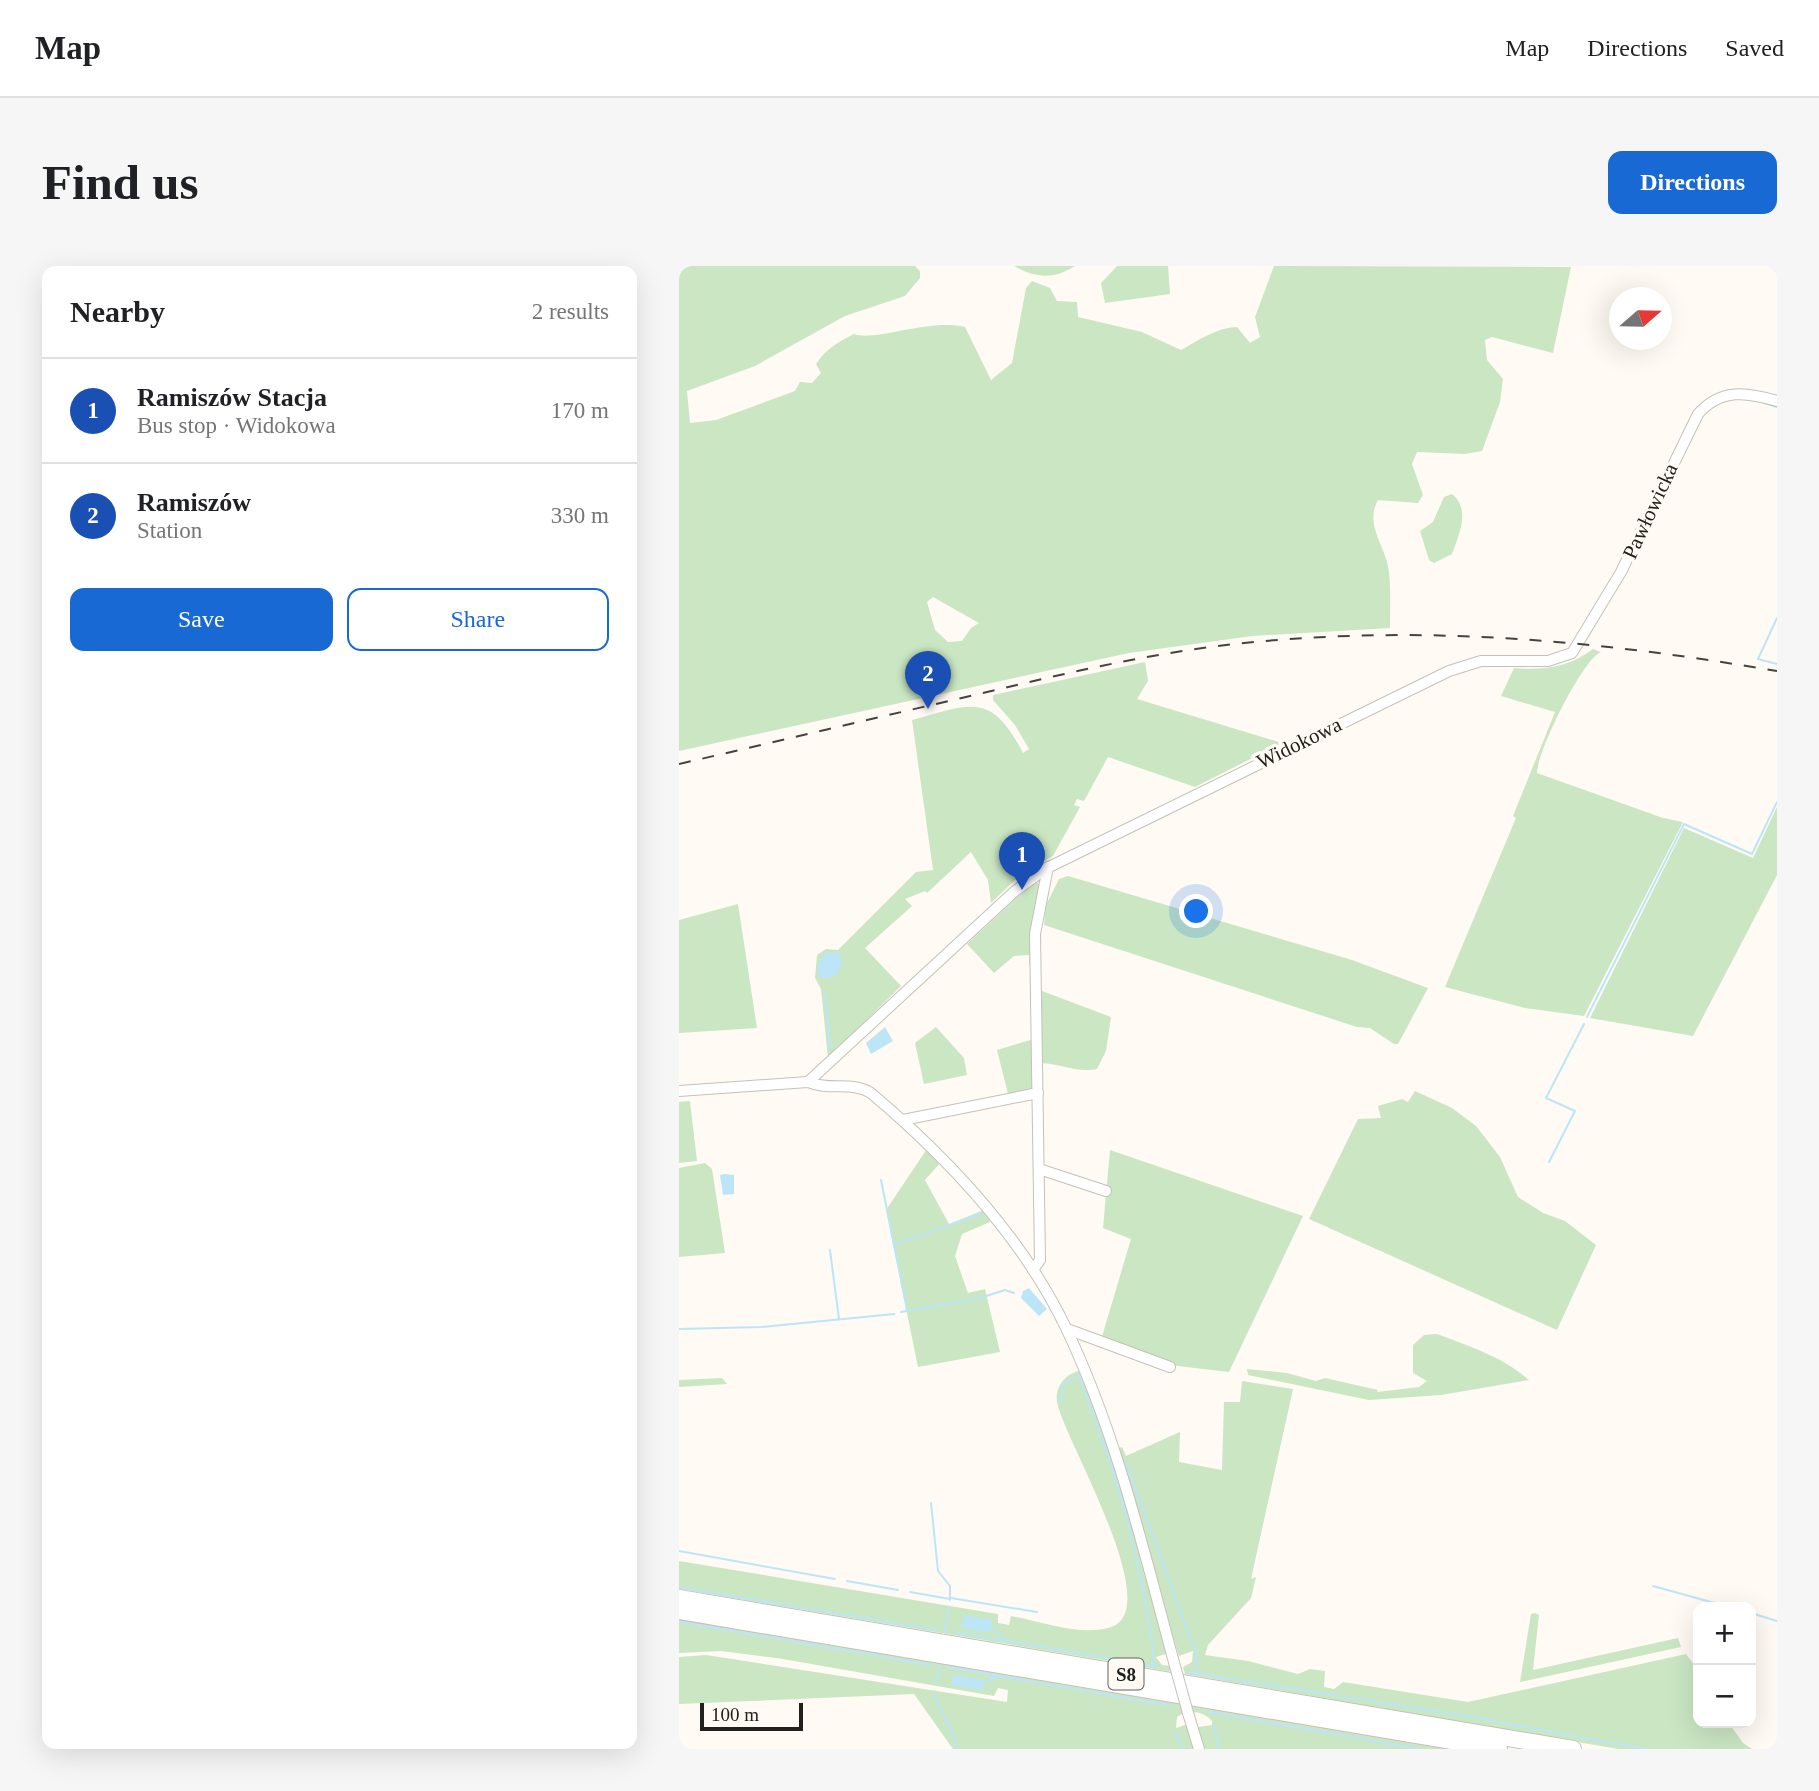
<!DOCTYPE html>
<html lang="en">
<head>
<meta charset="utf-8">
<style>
	body { margin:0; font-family:Georgia,serif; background:#f6f6f6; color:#202124 }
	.controls { position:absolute; right:21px; bottom:21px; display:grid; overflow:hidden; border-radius:14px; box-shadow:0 7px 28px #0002 }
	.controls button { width:63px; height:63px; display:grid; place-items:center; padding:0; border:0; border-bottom:2px solid #e0e0e0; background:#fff; color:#202124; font:35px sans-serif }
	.compass { position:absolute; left:930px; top:21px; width:63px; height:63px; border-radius:50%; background:#fff; box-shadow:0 7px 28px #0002; rotate:70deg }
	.scale { position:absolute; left:21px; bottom:18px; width:103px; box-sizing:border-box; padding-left:7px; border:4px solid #21201d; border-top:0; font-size:19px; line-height:24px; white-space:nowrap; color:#21201d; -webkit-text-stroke:5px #fffaf3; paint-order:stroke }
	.you { position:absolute; left:518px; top:646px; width:24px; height:24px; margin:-18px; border:5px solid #fff; border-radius:50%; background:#1a73e8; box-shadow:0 0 0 10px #1a73e833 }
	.badge { display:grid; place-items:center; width:46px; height:46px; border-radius:50%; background:#1869d3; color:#fff; font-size:23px; font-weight:700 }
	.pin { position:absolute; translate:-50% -58px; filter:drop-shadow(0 2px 4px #0008) }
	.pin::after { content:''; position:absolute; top:37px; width:24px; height:21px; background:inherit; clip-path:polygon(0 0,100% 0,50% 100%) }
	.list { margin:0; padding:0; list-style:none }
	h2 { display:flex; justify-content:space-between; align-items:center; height:91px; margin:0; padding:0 28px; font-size:30px }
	h2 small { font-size:23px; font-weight:400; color:#757577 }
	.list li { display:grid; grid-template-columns:46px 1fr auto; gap:21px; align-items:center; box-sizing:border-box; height:105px; padding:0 28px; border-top:2px solid #e0e0e0 }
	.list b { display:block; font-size:26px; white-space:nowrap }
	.list p { margin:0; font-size:23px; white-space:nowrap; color:#757577 }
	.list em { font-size:23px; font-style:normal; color:#757577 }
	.actions { display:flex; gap:14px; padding:21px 28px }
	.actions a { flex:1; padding:16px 0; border:2px solid #1869d3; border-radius:14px; text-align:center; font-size:24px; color:#1869d3 }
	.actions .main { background:#1869d3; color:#fff }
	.map { position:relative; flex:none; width:1098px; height:1483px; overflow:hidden; border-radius:14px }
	header { display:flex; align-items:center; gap:42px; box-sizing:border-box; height:98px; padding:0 35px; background:#fff; border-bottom:2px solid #e0e0e0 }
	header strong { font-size:33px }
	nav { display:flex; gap:38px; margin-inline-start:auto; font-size:24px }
	.intro { display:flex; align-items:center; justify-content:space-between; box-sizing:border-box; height:168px; padding:0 42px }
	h1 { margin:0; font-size:49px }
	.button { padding:18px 32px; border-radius:14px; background:#1869d3; color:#fff; font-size:24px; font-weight:700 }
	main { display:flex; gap:42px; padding:0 42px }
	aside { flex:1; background:#fff; border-radius:14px; box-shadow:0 7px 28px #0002 }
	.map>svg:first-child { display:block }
</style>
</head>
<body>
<header>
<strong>Map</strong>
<nav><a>Map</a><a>Directions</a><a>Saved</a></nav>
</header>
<div class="intro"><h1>Find us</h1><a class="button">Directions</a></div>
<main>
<aside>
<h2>Nearby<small>2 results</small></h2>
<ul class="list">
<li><span class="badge" style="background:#1a4fb4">1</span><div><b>Ramiszów Stacja</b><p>Bus stop · Widokowa</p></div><em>170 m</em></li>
<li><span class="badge" style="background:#1a4fb4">2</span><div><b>Ramiszów</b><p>Station</p></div><em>330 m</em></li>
</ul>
<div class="actions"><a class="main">Save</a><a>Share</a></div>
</aside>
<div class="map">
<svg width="1098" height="1483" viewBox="0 0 1098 1483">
	<rect width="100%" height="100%" fill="#fffaf3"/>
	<g fill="#cae6c3" fill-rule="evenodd">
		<path d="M0,0H236L241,5V12L226,30L166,50L76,100L8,125L11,157L37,154L116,125L121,116L133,117L142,107L137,98C147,83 159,76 175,68C196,76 250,52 286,61L312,114L333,97L347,22L353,15L371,22L378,35L398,36L399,51L463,66L502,84C520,74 537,62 558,61L571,77L581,71L576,51L595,0L892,1L874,87L813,71L806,74L808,94L824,113L821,136L803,185L786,188L738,186L733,198L744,229L739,237L699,234C685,260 707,279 710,306C712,324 711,344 711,362L573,370L450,387L0,485ZM254,331L300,357L292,362L283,375L269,376L256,364L248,336Z"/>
		<path d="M335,0H396C374,14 356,12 335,0Z"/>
		<path d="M438,0H489L491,28L426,37L422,17Z"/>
		<path d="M773,228C792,243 780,269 773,288L755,297L750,294L741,265L754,256L765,231Z"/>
		<path d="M914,383L922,386C903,394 858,486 858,507L984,552L1004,556L905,750L846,742L766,721L837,552L834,550L876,446L822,430L835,402C866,405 892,400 914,383Z"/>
		<path d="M466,396L469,415L458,433L603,477L516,521L429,491L405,535L398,533L395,539L401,541L374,590L340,610L312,637L309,614L292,586L248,627L246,625L226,633L233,640L186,682L222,720L149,792L142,723L136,712L138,689L147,683L159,684L237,606L254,604L233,454C292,438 312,425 344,487L350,483L336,459L314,434V429Z"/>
		<path d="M1098,541V609L1014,770L911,752L1005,562L1074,592Z"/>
		<path d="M389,610L673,694L749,722L719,778H715L691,762L678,761L365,659L367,639L380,613Z"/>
		<path d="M356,615L360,618L354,654L355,699H350V689L335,690L315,707L288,678Z"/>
		<path d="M59,638L78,762L0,767V654Z"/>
		<path d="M363,725L432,751L427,785L418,803C396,807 384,798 362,797Z"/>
		<path d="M257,761L285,792L288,809L245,818L236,777Z"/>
		<path d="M355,773L353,823L329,828L318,784Z"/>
		<path d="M736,825L773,842L797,860L821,891L839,931L864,947L886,955L917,979L878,1064L630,953L679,853L702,852L699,840L723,833L729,836Z"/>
		<path d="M11,835L18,895L0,897V836Z"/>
		<path d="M248,883L262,896L246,914L270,958L305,944L311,956L283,968L276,990L289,1027L306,1023L321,1086L239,1101L207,944Z"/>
		<path d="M431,884L624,950L550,1106L482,1098L422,1074L452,973L424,962Z"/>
		<path d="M26,897L33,903L46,987L0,991V902Z"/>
		<path d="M758,1068C792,1081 822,1090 850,1114L762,1129L690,1134L569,1109L568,1103L608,1107L637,1115L646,1112L699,1124L698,1126L740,1121L748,1115L734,1107V1079L745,1069Z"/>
		<path d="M400,1105L434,1189L490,1387L477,1391L483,1399L493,1400L495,1406L0,1323V1295L319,1348V1357L330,1359L332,1350C361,1355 403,1371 432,1361C488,1343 383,1169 378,1136C376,1121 386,1108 400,1105Z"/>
		<path d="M43,1112L48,1118L0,1121V1114Z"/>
		<path d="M563,1115L614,1123L572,1313L577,1311L572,1332L529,1379L526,1389L569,1395L619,1408L631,1403L646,1405L645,1421L655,1423L664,1416L789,1436L1007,1388L1019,1404V1457H1050L1064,1477L1073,1483H939L506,1408L504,1401L513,1396L514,1385L500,1390L438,1183L443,1181L447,1190L501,1166L500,1196L543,1204L545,1136H561Z"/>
		<path d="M856,1347L860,1349L854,1404L999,1372L1002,1381L841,1416L852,1348Z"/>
		<path d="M0,1352L776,1483H525L519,1461L533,1459V1455C525,1445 508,1443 498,1451L497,1462L509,1458L516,1483H274L235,1428L0,1438V1391L27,1389L328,1436L329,1424L319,1422L315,1430L98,1392L42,1385L0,1387Z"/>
	</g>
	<g fill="#bce6f7">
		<path d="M149,686L160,687L163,697C161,710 151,714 140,711C136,700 140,692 149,686Z"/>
		<path d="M206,761L214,775L192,788L187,777Z"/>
		<path d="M45,908L55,909V928L44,929L41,909Z"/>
		<path d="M350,1022L368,1043L360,1050L342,1032L344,1025Z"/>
		<path d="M284,1349L313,1354L311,1366L283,1362Z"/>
		<path d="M274,1409L305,1414L304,1424L272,1419Z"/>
	</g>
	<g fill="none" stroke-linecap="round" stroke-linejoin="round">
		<g stroke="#bce6f7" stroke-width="2">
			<path d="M1082,136L1098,141"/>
			<path d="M1098,352L1079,393L1098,398"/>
			<path d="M146,728L151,784"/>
			<path d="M908,751L1005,558L1073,588L1098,536"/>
			<path d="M870,896L896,845L867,832L905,758"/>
			<path d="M202,914L228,1044"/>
			<path d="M216,978L302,948"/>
			<path d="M151,984L160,1053"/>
			<path d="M222,1046L301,1032L326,1024L335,1027"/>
			<path d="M0,1063L83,1061L215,1048"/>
			<path d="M381,1137L384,1119L399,1109C429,1184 449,1245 464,1325C468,1350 476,1375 474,1400"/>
			<path d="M447,1197L517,1387L518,1407"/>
			<path d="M252,1237L259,1305L271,1320V1334"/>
			<path d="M0,1285L156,1313"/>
			<path d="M168,1315L219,1324"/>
			<path d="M974,1320L1050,1341"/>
			<path d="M0,1321L258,1364"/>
			<path d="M231,1326L271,1333"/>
			<path d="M272,1332L358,1346"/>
			<path d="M1072,1347L1098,1355"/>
			<path d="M0,1356L252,1399"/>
			<path d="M312,1360L326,1374"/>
			<path d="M266,1366L270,1342"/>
			<path d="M274,1366L478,1400"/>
			<path d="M268,1401L492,1440"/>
			<path d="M508,1406L781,1449L967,1483"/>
			<path d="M257,1417L260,1400"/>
			<path d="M304,1417L318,1411"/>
			<path d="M255,1428L275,1471L277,1483"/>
			<path d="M529,1446L740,1483"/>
			<path d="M535,1459L540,1483"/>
			<path d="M497,1466L503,1483"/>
		</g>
		<g stroke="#c5c1ba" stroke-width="12">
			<g id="minor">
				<path d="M129,816L336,625L368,602L770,405L802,395H869L893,387L942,306L1019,148C1042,122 1068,126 1098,135"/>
				<path d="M0,825L129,816C150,825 173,815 192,827C269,892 343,970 387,1062C438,1169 465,1286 496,1400"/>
				<path d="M224,854L359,827"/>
				<path d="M360,903L427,925"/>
				<path d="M354,1004L361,994L356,668L369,601"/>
				<path d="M388,1063L491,1101"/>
				<path d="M509,1447L520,1483"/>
			</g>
		</g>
		<g stroke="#c5c1ba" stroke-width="18">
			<g id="highway">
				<path d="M0,1332L894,1483"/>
				<path d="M0,1345L820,1483"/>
			</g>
		</g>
		<use href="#minor" stroke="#fff" stroke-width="10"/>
		<use href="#highway" stroke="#fff" stroke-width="16"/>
		<path stroke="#454340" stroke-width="2" stroke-dasharray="12 12" stroke-linecap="butt" d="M0,498C100,475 200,451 300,428C391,406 481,385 575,376C754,359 921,375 1098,405"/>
		<g stroke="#c5c1ba" stroke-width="12" stroke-linecap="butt">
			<path id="minor-bridge" d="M496,1400L509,1447"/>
		</g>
		<use href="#minor-bridge" stroke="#fff" stroke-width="10"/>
	</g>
	<g text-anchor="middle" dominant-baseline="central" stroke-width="7" stroke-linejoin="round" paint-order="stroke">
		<rect fill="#fffaf3" stroke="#64615d" stroke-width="2" x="429.5" y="1392.5" width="35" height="31" rx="5"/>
		<g font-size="19" font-weight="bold" fill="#21201d">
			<text x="447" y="1408">S8</text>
		</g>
		<g font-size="21" fill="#21201d" stroke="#fffaf3">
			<text transform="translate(971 245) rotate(-65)">Pawłowicka</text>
			<text transform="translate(620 477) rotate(-26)">Widokowa</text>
		</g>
	</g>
</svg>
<div class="controls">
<button>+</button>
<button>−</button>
</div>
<svg class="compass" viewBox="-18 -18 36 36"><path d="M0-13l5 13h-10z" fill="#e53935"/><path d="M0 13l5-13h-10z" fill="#757577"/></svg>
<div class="scale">100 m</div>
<div class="you"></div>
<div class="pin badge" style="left:343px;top:624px;background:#1a4fb4">1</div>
<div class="pin badge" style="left:249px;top:443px;background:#1a4fb4">2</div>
</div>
</main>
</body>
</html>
